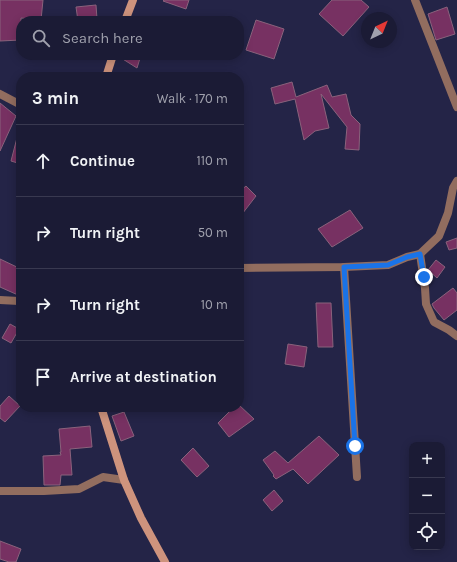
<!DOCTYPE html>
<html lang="en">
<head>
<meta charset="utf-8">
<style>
	body { margin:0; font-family:Karla,sans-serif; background:#282841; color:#f1f3f6 }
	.controls { position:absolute; right:12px; bottom:12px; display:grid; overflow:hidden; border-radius:8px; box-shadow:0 2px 10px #0003 }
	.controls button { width:36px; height:36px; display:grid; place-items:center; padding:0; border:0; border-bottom:1px solid #393950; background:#1b1b35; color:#f1f3f6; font:20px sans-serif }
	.compass { position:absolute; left:361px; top:12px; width:36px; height:36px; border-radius:50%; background:#1b1b35; box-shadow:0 2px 10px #0003; rotate:43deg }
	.stop { position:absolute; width:12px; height:12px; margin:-9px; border:3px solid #1a73e8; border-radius:50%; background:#fff }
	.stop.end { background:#1a73e8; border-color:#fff; box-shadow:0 1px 4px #0008 }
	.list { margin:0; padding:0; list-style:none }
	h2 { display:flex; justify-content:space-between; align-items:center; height:52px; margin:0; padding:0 16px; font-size:17px }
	h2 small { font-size:13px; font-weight:400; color:#a0a1ad }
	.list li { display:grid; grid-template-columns:26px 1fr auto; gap:12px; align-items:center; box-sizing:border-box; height:72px; padding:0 16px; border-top:1px solid #393950 }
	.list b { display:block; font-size:15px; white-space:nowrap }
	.list em { font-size:13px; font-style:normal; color:#a0a1ad }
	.icon { flex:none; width:22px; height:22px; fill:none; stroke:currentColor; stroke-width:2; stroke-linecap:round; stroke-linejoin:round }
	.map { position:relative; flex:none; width:457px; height:562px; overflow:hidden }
	.search { position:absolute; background:#1b1b35; box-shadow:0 2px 10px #0003; left:16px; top:16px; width:228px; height:44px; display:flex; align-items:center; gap:10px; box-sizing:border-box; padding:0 14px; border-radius:16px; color:#a0a1ad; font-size:15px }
	.panel { position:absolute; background:#1b1b35; box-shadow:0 2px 10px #0003; left:16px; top:72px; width:228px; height:340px; border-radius:16px }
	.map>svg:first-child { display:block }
</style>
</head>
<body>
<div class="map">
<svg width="457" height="562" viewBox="0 0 457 562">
	<rect width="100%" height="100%" fill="#242447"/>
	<g fill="#773162" stroke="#8a627c">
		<path d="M0,0H43L41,20L21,18V40L0,41Z"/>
		<path d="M164,0H189L186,9L163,1Z"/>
		<path d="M332,0H361L369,7L343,36L319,14Z"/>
		<path d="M96,5L97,19L78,21L76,7Z"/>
		<path d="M447,7L455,34L436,40L428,14Z"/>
		<path d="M256,20L284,29L274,59L246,50Z"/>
		<path d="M118,55H141L137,68L118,56Z"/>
		<path d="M292,82L296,97L327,85L332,97L346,94L351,115L360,124L359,150L345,149L347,127L321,94L329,128L315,131L304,140L295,99L275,104L271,88Z"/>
		<path d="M0,103L16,116L0,151Z"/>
		<path d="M18,134H21V164L11,161Z"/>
		<path d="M246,186L256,196L239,218V192Z"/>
		<path d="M350,210L363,228L332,247L318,229Z"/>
		<path d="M457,238V248L449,250L446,242Z"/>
		<path d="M0,259L21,269V295H18L0,287Z"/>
		<path d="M436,260L445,267L437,278L428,270Z"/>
		<path d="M453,288L457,293V310L444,320L434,308L432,304Z"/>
		<path d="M316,303H331L333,347H318Z"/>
		<path d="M10,324L19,329L11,343L2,338Z"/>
		<path d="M288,344L307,347L304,367L285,364Z"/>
		<path d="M9,396L20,406L5,422L0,418V406Z"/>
		<path d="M239,405L254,419L229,437L218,423L234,407H239Z"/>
		<path d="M124,412L134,436L121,441L112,416Z"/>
		<path d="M90,426L92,447L70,449L72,475H61L60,485H44L43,456L61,455L60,452H61L59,429Z"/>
		<path d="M319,436L339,455L308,484L293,469L276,479L273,476L274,475L263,460L275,451L288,463Z"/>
		<path d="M193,448L209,466L197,477L181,460Z"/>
		<path d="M274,490L283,501L272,511L263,500Z"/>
		<path d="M0,541L21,549L16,562H9L0,559Z"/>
	</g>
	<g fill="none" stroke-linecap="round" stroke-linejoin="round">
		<g stroke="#926d5f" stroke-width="8">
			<path d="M415,0L457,107"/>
			<path d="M0,94L21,105"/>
			<path d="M420,254L425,288L426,304L434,322L449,330L457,336"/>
			<path d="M344,267L357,477"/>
			<path d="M239,268L344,267L388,265L407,257L420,254L439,236L448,213L453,188L457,181"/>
			<path d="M0,300L19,301L21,300"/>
			<path d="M0,491H44L79,489L103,477L124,480"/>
		</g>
		<g stroke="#ce937d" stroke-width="8">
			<path d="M125,21L133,0"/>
			<path d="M106,77L113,55"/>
			<path d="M101,407L124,480L141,518L165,562"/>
		</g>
	</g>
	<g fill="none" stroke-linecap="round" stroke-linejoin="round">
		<path stroke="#1a73e8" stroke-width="5" d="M355,446L344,267L388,265L407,257L420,254L424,277"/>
	</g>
</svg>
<div class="controls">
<button>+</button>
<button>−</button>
<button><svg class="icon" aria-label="locate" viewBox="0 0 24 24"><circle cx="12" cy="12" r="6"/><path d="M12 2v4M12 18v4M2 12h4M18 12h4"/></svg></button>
</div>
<svg class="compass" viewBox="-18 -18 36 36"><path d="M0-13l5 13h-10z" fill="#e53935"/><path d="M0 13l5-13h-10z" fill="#a0a1ad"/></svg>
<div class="stop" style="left:355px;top:446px"></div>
<div class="stop end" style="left:424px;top:277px"></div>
<div class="search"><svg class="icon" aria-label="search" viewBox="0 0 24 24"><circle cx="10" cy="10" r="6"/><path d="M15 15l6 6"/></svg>Search here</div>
<section class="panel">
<h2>3 min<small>Walk · 170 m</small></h2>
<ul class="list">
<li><svg class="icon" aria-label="ahead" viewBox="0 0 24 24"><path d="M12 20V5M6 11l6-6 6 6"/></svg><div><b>Continue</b></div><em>110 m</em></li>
<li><svg class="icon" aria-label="right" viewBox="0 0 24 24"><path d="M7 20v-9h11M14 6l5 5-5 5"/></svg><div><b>Turn right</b></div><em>50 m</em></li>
<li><svg class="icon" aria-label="right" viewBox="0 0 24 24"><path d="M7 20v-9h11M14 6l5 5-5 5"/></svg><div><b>Turn right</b></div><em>10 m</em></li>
<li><svg class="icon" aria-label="arrive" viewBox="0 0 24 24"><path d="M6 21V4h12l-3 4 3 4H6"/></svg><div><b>Arrive at destination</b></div></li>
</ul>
</section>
</div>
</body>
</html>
